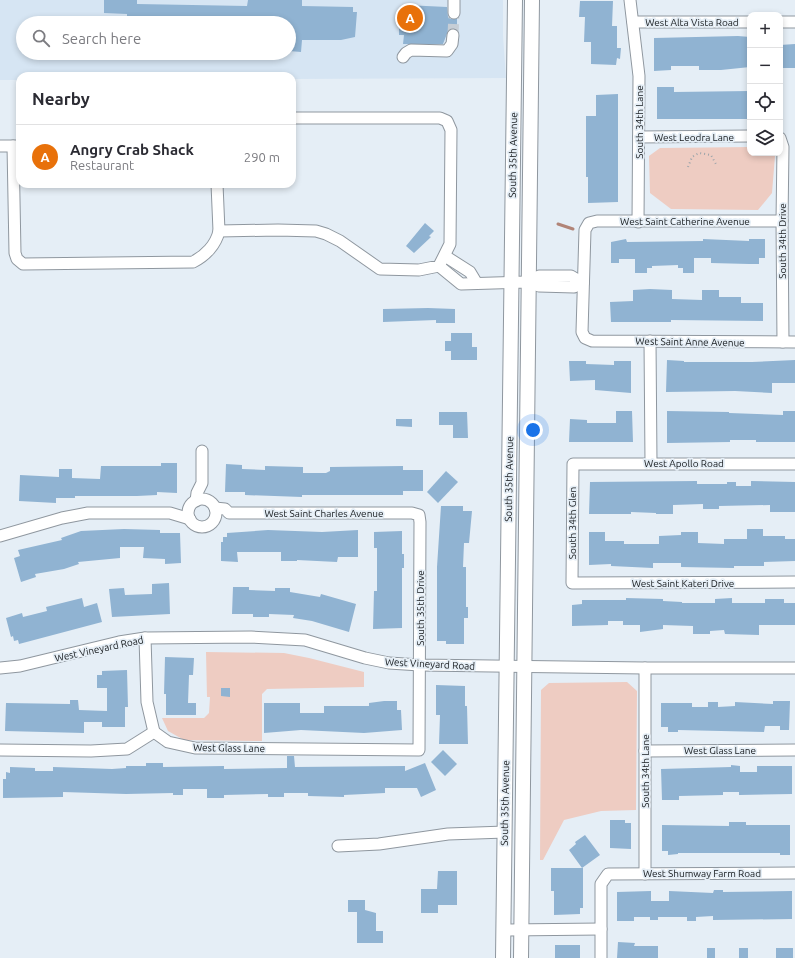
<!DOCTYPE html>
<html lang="en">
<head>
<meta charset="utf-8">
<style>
	body { margin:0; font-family:Ubuntu,sans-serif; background:#f2f2f3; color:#2b2b33 }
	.controls { position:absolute; right:12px; top:12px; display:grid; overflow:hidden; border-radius:8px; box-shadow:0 2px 6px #0003 }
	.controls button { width:36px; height:36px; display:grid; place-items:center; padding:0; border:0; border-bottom:1px solid #e1e1e2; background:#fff; color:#2b2b33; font:20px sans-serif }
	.you { position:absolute; left:533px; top:430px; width:14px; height:14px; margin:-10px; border:3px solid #fff; border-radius:50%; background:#1a73e8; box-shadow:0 0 0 6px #1a73e833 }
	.badge { display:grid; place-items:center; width:26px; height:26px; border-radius:50%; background:#db2777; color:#fff; font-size:13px; font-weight:700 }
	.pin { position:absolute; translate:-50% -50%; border:2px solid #fff; box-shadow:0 1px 4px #0006 }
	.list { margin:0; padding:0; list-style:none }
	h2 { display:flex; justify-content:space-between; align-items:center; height:52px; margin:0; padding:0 16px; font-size:17px }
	h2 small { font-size:13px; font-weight:400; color:#7c7c81 }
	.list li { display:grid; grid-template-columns:26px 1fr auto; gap:12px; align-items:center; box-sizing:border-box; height:64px; padding:0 16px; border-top:1px solid #e1e1e2 }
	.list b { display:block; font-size:15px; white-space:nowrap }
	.list p { margin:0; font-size:13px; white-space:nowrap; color:#7c7c81 }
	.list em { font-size:13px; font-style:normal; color:#7c7c81 }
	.icon { flex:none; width:22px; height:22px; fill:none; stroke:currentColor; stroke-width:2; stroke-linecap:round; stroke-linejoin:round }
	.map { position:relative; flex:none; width:795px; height:958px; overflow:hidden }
	.search { position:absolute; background:#fff; box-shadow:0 2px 6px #0003; left:16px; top:16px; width:280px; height:44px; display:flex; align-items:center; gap:10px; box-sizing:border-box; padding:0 14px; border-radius:22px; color:#7c7c81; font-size:15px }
	.panel { position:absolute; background:#fff; box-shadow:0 2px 6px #0003; left:16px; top:72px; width:280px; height:116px; border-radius:12px }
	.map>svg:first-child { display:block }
</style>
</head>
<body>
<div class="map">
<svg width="795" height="958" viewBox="0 0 795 958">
	<rect width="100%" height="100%" fill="#e5eef6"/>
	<path fill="#d6e5f3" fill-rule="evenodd" d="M0,0H503V36L506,78L292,79V76H20V80H0ZM23,23H289V53H23Z"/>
	<g fill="#eeccc2">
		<path d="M750,147V153H772L775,156L772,193L758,210L671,209L650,193L649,156L660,148Z"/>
		<path d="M206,652L284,653L309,658L364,672V687L267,689L262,694V741L184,740L168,731L162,718H204L209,713L210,697H207Z"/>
		<path d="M627,682L637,691L636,810L601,811L564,820L543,860H540L541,690L549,683Z"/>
	</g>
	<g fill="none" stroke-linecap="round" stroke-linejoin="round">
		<path stroke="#b18477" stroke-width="3" d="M558,224L573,229"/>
	</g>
	<g fill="#90b3d2">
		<path d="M104,0H137V4L247,6L248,0H302V6L353,7V12H357L355,37L341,40H302L301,52L289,51V23H127V14L104,13Z"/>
		<path d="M580,1H613L612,26H617V48H621L620,59L617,58L616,65L591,64V42H584L585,17H579Z"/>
		<path d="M405,5L447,7L448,17L451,19H457V29L451,28L448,31L443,44H403L404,35H399V12H405Z"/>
		<path d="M738,36L750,37V67L721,70H699V66H671V70L654,71V38Z"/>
		<path d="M795,44V68H780V45Z"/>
		<path d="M657,87H674V92L750,91V119H657Z"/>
		<path d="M618,94V202L588,203V177H586V116H596V95Z"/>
		<path d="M425,223L434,231L429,236L431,237L414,253L406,246Z"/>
		<path d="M626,239L627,242L703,241V239L749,241V239H765V258H759V264H749L711,263V258H694V273H683V268H678V265L652,266V268H647V273H635V259H619V263H611V242Z"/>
		<path d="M650,289L672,290V299L702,300V290H719V297H741V303H763V321L671,320V322H611L610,302L633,301V290Z"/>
		<path d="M428,308L455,309V323H436V320L383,322V309Z"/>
		<path d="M451,333H472V347H477V360H451V351H445V341H451Z"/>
		<path d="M667,360L684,361V362H752L795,360V383H772V393L735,391L666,392Z"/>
		<path d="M569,361H586V364L614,365V361H631V393L595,390V380L570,381Z"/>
		<path d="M616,411H632L633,442H569L570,419L587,420V423H616Z"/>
		<path d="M667,411L729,412V413L783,415V411H795V442H756V440H730V442L667,443Z"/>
		<path d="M439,412H467L468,438H453V425H439Z"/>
		<path d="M396,419H412V427L396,426Z"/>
		<path d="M161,463H177V493L157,492V495L137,496H75V498H56V503L19,501L20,475L59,477V469H72V478L100,479L101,466H161Z"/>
		<path d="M226,464L242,465V469L265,470V466L303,467V473H326L330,471V467L403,466V470H423V491H403V495H302V497L245,495V492H225Z"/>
		<path d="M446,471L458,482L438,503L427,492Z"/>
		<path d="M697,481V484H727V482H736V486H751V481L795,482V512H770V505L719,506V509H703V504L673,505V514H656V513L631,512V514H589L590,482Z"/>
		<path d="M441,506H463V511H472L469,543H464L463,567H466V607H468V618H464V644H446V641H437V567Z"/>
		<path d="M124,529L160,530V533H180L181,563L165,564V559L143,558L144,547H120V558L78,562L79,564L64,569L35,574L36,577L21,582L14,558L20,556L18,550L62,540L61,538L81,531Z"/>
		<path d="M747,529H763V536H785V539H795V561L764,562V566H734V568L681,567V563H653V568L611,566V564L589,565V532H605V541H624V544H659V536L681,535V532H698V543L724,544V539H747Z"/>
		<path d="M268,530L322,532L358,530V557H338L337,562L297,560V561H281V552H237L238,562L221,561V542H223V537H227V533Z"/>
		<path d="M402,531V554H404V568H402V628L373,629L374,591H377V548H374V532Z"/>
		<path d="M169,583L170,614L112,617L109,589L124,588L125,595L152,594V584Z"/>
		<path d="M233,587H249V590L275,591V588H290V592L320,597L321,594L356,604L349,632L312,621L293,618L294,615L269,614V617H253V614H232Z"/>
		<path d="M82,598L84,607L97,603L102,622L19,644L18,640L14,641L13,636L11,637L6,618L22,613L23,617L47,611L46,607Z"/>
		<path d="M626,598L663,599V601L682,602V603H715V599L732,598V603H765V599H784V603H795V625H759V635L725,634L724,630L710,631V634H693V626L663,625V629L640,632V625H623V621H608V625L572,626V605L582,604V600H626Z"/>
		<path d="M165,657L194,658L193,675H189L188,703H196V715H166V694H164Z"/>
		<path d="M127,670L128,707H125V727H102V722H84V733L5,731L6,703L70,704V700H78L79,710L107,711V688H97V675H102V671Z"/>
		<path d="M436,685L465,686V706H467L468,744H439L440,715H436Z"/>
		<path d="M221,688H230V697L221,696Z"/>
		<path d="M384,701H397V710H401L402,730L364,733L301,730L264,733V703H300V713H324V706H369V703Z"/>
		<path d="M773,701H790L789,730H780V726H765L764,732L678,730V732H668V727H661V703H692V707H708V702H718V707L735,706V702L773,704Z"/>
		<path d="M443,750L457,764L445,776L431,762Z"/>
		<path d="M287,756H294L295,767L405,766V771L425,763L436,790L421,797L417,788H385V793L344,795V797L308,796V793H284V797H268V794L224,795V798H207V789H183V795H173V793L126,794L63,792V797L3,798V779H6V772L10,773V767L35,768V771H53V767L112,769L126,768V766H146V763H163V767L224,766V769L287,768Z"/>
		<path d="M731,765L740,766V772H757V766H792V794L739,795V792H723V795L679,796V800H662L661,769L731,767Z"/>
		<path d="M610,820H625V823H631V849L610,848Z"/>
		<path d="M729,822H746V825H790V855H780V853H678V854L668,855V851H662V825L729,826Z"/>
		<path d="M585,835L600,855L582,868L569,850L576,844L575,842Z"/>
		<path d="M551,868H583V908H580V914L554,915V891H551Z"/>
		<path d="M438,871H457V905H438V913H421V889H437Z"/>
		<path d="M714,890H723V892L792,891V919L713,920V916L696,917V921H687V917H658V920H650V917H634V921H617V892L651,891V901H669V891L713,893Z"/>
		<path d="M348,900H365V910L376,913V931H383V943H357V912H348Z"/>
		<path d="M618,942L635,943L634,946H658V958H617Z"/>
		<rect x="555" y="945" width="25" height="13"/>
		<rect x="707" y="948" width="8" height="10"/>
		<rect x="739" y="948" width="9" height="10"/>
		<rect x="776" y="948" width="17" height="10"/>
	</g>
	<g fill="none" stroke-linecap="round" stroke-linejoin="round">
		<path stroke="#c6ced6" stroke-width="11" stroke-dasharray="11 5.5" stroke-linecap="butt" d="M453,35L454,13"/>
		<g stroke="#8f979f" stroke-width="13">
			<g id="minor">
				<path d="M630,0L639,76L638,222"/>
				<path d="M454,13V0"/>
				<path d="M633,22H750"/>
				<path d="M780,22H795"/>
				<path d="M403,57L406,53L411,50L447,51L452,44L453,35"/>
				<path d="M639,137L750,136"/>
				<path d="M780,138L783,147L782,221L783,342"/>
				<path d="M0,146H13"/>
				<path d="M20,146H13L15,253L17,259L23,264L193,262C205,256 216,245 219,231"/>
				<path d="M217,184L219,231L278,230L316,231L326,234L340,241L380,269L419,270L439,266L450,244L451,130L447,121L440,118H292"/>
				<path d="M782,221H597L589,223L585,230L582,332L585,338L592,341L795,342"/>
				<path d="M445,256L470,272L476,282"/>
				<path d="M439,266L461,284L528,282L539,286L574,287L583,283"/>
				<path d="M528,282L539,276H571L583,283"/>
				<path d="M650,341L651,463"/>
				<path d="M795,464H573L572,583L795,582"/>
				<circle cx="202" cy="513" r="14"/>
				<path d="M196,501L197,493L202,483V451"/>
				<path d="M0,536L62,518L88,513H170L190,519"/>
				<path d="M145,638L147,702L154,732"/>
				<path d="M0,668L20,666L119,642L145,638L251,637L305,640L365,658L389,663L420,665L645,668H795"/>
				<path d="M645,668V874"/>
				<path d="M0,750L91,751L127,749L154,732L168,742L195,748L419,750L420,522L419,515L412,513H229L225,509L215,508"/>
				<path d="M645,751L795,750"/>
				<path d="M338,846L379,844L448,834L505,832"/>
				<path d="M503,930L601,929"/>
				<path d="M601,958V884L608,874L795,873"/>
			</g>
		</g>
		<g stroke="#8f979f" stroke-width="16">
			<g id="major">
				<path d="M503,958L515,0"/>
				<path d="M521,958L532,0"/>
			</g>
		</g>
		<path stroke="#9ca4aa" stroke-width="2" stroke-dasharray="1 3" stroke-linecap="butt" d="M688,167L692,157L699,153L711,155L717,166"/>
		<use href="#minor" stroke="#fff" stroke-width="11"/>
		<use href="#major" stroke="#fff" stroke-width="14"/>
	</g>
	<g text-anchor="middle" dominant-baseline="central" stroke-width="3.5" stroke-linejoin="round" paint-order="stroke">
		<g font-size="10" fill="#171b1e" stroke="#e5eef6">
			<text x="692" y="22">West Alta Vista Road</text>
			<text transform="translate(639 122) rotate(-90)">South 34th Lane</text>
			<text x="694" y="137">West Leodra Lane</text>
			<text transform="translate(513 155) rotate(-89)">South 35th Avenue</text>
			<text x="685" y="221">West Saint Catherine Avenue</text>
			<text transform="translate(782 241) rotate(-90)">South 34th Drive</text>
			<text transform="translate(690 342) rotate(1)">West Saint Anne Avenue</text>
			<text x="684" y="463">West Apollo Road</text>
			<text transform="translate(509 479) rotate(-89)">South 35th Avenue</text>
			<text x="324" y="513">West Saint Charles Avenue</text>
			<text transform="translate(572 523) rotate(-90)">South 34th Glen</text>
			<text x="683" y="583">West Saint Kateri Drive</text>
			<text transform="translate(420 608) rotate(-90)">South 35th Drive</text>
			<text transform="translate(99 649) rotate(-12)">West Vineyard Road</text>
			<text transform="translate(430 664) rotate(3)">West Vineyard Road</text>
			<text transform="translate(229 748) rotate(1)">West Glass Lane</text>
			<text x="720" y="750">West Glass Lane</text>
			<text transform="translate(645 771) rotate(-90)">South 34th Lane</text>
			<text transform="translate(505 803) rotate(-89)">South 35th Avenue</text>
			<text x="702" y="873">West Shumway Farm Road</text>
		</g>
	</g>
</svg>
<div class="controls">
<button>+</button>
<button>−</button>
<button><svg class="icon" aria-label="locate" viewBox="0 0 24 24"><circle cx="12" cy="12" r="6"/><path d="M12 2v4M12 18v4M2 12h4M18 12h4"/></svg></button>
<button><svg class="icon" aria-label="layers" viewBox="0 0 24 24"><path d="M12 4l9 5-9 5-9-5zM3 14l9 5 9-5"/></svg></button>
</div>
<div class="you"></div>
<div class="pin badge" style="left:410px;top:18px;background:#e8710a">A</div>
<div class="search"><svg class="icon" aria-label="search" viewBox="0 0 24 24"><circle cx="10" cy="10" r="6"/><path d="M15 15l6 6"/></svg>Search here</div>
<section class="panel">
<h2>Nearby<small></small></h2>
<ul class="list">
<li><span class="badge" style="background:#e8710a">A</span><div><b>Angry Crab Shack</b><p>Restaurant</p></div><em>290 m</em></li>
</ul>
</section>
</div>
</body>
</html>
